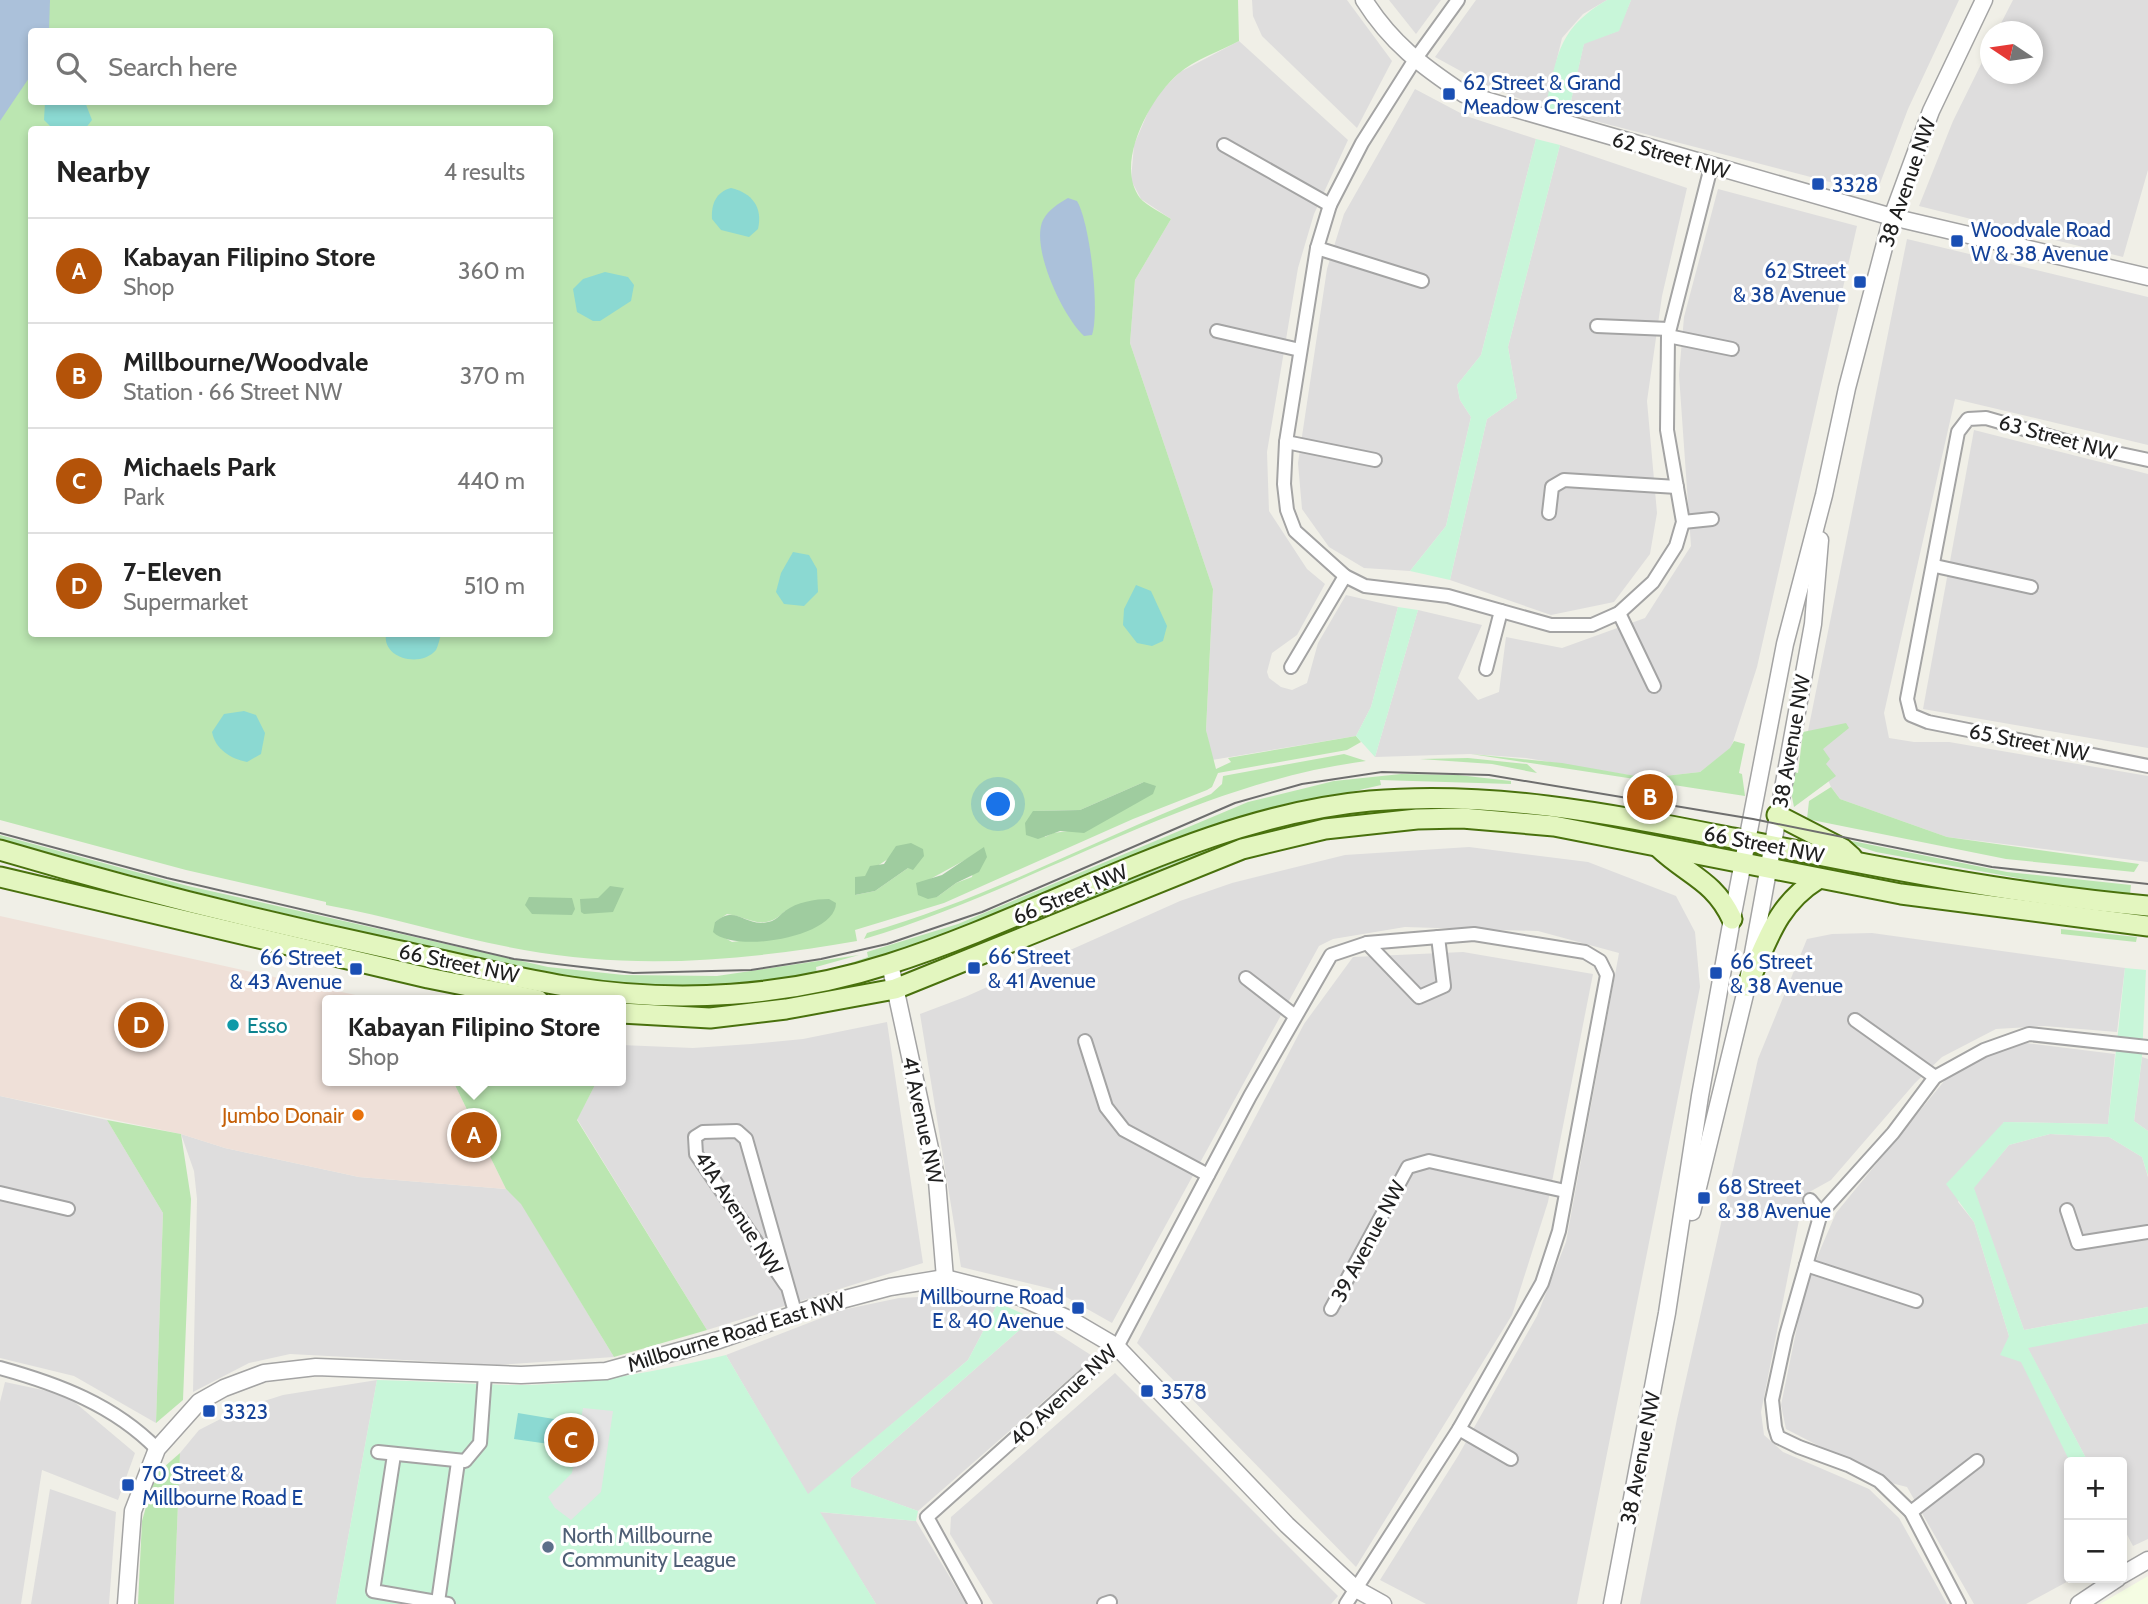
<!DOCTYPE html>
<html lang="en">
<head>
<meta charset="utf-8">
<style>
	body { margin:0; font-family:Cabin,sans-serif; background:#f6f6f6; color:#222 }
	.controls { position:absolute; right:21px; bottom:21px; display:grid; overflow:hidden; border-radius:7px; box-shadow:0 4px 10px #0003 }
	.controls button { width:63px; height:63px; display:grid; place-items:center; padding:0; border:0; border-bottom:2px solid #e0e0e0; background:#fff; color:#222; font:35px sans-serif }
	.compass { position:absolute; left:1980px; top:21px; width:63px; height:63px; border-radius:50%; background:#fff; box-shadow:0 4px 10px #0003; rotate:283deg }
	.you { position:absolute; left:999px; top:805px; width:24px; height:24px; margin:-18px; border:5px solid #fff; border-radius:50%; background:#1a73e8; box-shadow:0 0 0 10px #1a73e833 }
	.badge { display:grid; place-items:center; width:46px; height:46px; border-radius:50%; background:#b45309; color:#fff; font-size:23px; font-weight:700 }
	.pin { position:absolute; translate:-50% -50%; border:4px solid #fff; box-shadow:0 2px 7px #0006 }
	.popup { position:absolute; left:322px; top:995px; width:304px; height:91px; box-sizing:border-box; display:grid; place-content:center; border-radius:7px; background:#fff; filter:drop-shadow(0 2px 5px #0005); font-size:23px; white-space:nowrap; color:#767676 }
	.popup b { font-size:26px; color:#222 }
	.popup::after { content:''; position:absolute; left:50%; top:100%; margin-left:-14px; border:14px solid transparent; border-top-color:#fff }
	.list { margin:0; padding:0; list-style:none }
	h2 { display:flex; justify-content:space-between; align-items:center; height:91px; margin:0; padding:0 28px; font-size:30px }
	h2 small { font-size:23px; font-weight:400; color:#767676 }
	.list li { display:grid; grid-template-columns:46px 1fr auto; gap:21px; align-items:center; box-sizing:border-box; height:105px; padding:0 28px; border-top:2px solid #e0e0e0 }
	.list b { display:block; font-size:26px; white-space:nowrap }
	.list p { margin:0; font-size:23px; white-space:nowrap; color:#767676 }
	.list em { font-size:23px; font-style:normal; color:#767676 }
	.icon { flex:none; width:38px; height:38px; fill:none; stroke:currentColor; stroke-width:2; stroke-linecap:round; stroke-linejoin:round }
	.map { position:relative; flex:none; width:2148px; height:1604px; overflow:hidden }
	.search { position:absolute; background:#fff; box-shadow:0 4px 10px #0003; left:28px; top:28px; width:525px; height:77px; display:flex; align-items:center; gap:18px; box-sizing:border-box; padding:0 24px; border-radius:7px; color:#767676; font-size:26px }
	.panel { position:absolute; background:#fff; box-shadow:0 4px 10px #0003; left:28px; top:126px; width:525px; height:511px; border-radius:7px }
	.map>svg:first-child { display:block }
</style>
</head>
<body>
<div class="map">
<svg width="2148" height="1604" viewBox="0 0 2148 1604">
	<rect width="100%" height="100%" fill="#f0efe7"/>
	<g fill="#dedddd">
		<path d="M1252,0H1347L1392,61L1357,128L1262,36L1253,16Z"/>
		<path d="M1389,0H1441L1416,34Z"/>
		<path d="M1476,0H1607L1583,14L1562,38L1545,109L1488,86L1435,57Z"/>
		<path d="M1631,0H1959L1908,109L1876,194L1568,114L1584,43L1618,31Z"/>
		<path d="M2013,0H2148V170L2123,257L1919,206L1953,121L1990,46V74H2032V32L1997,31Z"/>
		<path d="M1239,41L1348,140L1314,214L1298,268L1267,452L1269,511L1307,569L1325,584L1297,635L1272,653L1267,672L1269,678L1281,687L1292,690L1307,683L1318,643L1346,595L1398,607L1371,707L1356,736L1212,760L1206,730L1213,589L1130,343L1135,280L1171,219L1141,199L1131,180L1134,145L1154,98L1180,72Z"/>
		<path d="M1415,89L1466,116L1536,139L1481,355L1457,385L1460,400L1471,417L1446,526L1410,571L1364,568L1329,547L1302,509L1298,463L1327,269L1344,214Z"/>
		<path d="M1560,145L1687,188L1662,296L1647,401L1657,513L1650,554L1614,602L1551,615L1450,580L1487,419L1517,398L1508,347Z"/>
		<path d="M1718,189L1857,226L1757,667L1731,748L1700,772L1647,778L1526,758L1470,754L1375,757L1418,610L1482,625L1458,678L1478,700L1499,692L1506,637L1562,648L1645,618L1691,546L1679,375L1684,317Z"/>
		<path d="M1907,239L2148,297V445L1955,399L1884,713L1889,738L1914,742H1949L2148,776V862L1947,837L1840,799L1831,787L1808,731Z"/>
		<path d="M1974,430L2148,474V748L1923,709Z"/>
		<path d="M1469,847L1588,862L1676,896L1695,932L1700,987L1577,1604H1426L1380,1580L1458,1456L1537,1316L1566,1242L1619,953L1538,931L1405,927L1333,939L1319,946L1112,1323L1052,1289L961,1267L920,1014L965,997L1180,901L1232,883L1345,855Z"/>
		<path d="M1872,933L2125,968L2117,1032L2044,1026L1996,1029L1942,1057L1915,1083L1831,1180L1804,1195L1761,1412L1764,1435L1783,1452L1869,1489L1899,1518L1947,1604H1640L1677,1419L1758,1059L1807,939L1832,934Z"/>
		<path d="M1463,952L1593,974L1548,1202L1512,1315L1356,1567L1137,1343L1304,1024L1353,957Z"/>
		<path d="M887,1022L923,1263L707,1330L577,1119L597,1081H621V1045L693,1048L751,1044L803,1039Z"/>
		<path d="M2026,1043L2115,1054L2108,1124L2004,1122L1958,1202L1974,1222L2009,1336L2072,1462L2069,1578H2074L2026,1604H1974L1907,1487L1891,1483L1786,1429L1781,1405L1806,1283L1836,1213L1945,1080L1985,1054Z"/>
		<path d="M2142,1057L2148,1059V1131L2134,1121Z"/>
		<path d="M0,1096L107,1120L163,1213L156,1423L74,1376L0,1358Z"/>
		<path d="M181,1134L225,1148L359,1177L506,1189L521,1203L614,1357L499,1365L290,1354L249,1363L193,1392L197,1199L194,1171Z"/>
		<path d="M2050,1134L2109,1137L2142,1157L2148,1177V1307L2024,1330L1973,1188L2009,1145Z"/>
		<path d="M960,1295L998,1303L968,1360L808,1495L726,1355L842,1310L899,1298Z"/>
		<path d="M1033,1318L1094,1357L918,1511L850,1487L851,1478Z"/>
		<path d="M2148,1323V1539L2133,1546L2122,1525V1462H2088L2027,1347Z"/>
		<path d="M1115,1373L1338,1596L1331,1604H993L950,1534L951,1517Z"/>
		<path d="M377,1380L336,1604H174L180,1453L199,1430L242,1408L283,1395Z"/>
		<path d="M5,1382L66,1395L135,1453L118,1500L42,1470L21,1604H0V1402Z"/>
		<path d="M50,1489L116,1512L109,1604H31Z"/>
		<path d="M819,1512L916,1521L966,1604H876Z"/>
	</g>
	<path fill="#efe0d8" d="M0,916L378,1000H327V1081H453L506,1189L359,1177L225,1148L181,1134L0,1096Z"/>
	<path fill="#f5fde3" d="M2148,1576V1604H2100Z"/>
	<g fill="#bbe6b1" fill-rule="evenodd">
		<path d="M0,0H1238L1239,41C1220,51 1194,60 1178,74C1150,98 1114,164 1140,198C1147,206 1162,213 1171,219L1135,280L1130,343L1213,589L1206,730L1216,769L1231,762L1228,758L1356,736L1361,742L1347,750L1218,773L1212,787L1207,790L1133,819L944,903L855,930L857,941C743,961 635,970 524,950C457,938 392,917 326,905V902L186,870L0,820ZM32,32H550V102H32ZM32,130H550V634H32ZM1144,782L1069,831L1053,833L1045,837L1033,811L1080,810ZM976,854L972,877L956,883L937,897L923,883ZM888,859L908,868L875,891L855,895L868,872ZM785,911L812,927L800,933L732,942L725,938L715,922L727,914C750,917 763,933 785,911Z"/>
		<path d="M1846,723L1849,728L1823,749L1830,759L1826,764L1836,776L1794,807L1791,792L1794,772L1798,773L1803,732Z"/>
		<path d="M1734,741L1745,744L1739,773L1742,774L1745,796L1471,754L1562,763L1647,778L1700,772L1730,748Z"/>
		<path d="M1344,754L1366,761C1189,784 1034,888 864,939L867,933C987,899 1096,839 1211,794L1222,784L1223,776Z"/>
		<path d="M1468,758L1527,764L1537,773L1492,764L1420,759Z"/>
		<path d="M1401,774L1458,775L1511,781V784L1380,780L1381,785L1222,822L1137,854L933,943L836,968L868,957L867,952L958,924L1248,802L1334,781Z"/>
		<path d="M1831,787L1840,799L1947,837L2139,864L2134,872L2006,859L1807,819L1809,801Z"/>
		<path d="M1425,806L1563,815L1257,836L1170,865L1075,906L1073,903C1187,845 1298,816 1425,806Z"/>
		<path d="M0,835L188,886L548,967L624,975L717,976L859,955L816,967L817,975C743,986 669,990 594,982C514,973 434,949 355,930C236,903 118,873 0,839Z"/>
		<path d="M1827,836L2007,872L2131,885L2130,895L2077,889L1876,852Z"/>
		<path d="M2061,929L2137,937L2136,942L2061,934Z"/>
		<path d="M453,1081H597L577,1120L707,1330L614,1357L521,1204L506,1189Z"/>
		<path d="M107,1120L181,1134L191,1199L183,1400L156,1423L163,1213Z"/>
		<path d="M180,1453L174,1604H138L142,1521L155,1475Z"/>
	</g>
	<g fill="#9fcc9f">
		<path d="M1144,782L1156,786L1153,794L1084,833L1060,831L1038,839L1026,835L1025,823L1033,811L1080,810Z"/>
		<path d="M911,843L923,849L924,856L913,870L908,868L875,891L855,895V877L865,876L870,866L884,864L896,846Z"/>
		<path d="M984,847L987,857L979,872L956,883L937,897L928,899L918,895L916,883L942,875Z"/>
		<path d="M610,886L624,888L613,912L584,914L581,912L580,899L598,898Z"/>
		<path d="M529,897L572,898L575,909L572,915L532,914L525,905Z"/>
		<path d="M829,899L836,903C836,937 735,954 713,932L715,922C738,903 745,930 772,921C777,919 781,914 785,911C797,902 815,899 829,899Z"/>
	</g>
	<g fill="#c8f6d9">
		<path d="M1607,0H1631L1619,31L1584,44L1568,114L1545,109C1558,56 1556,30 1607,0Z"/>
		<path d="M1536,139L1560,145L1508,347L1517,398L1487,419L1450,580L1410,571L1446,526L1471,417L1460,400L1457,385L1481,355Z"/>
		<path d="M1398,607L1418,610L1375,757L1356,736L1371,707Z"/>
		<path d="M2125,968L2146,970L2142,1057L2134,1121L2148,1131V1176L2142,1157L2109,1137L2050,1134L2009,1145L1974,1188L2024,1330L2148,1307V1323L2028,1348L2088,1462H2070L2021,1362L2000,1355L2009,1336L1974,1222L1946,1184L2004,1122L2108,1124Z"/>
		<path d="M998,1303L1033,1318L851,1478V1487L918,1511L916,1521L820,1512L876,1604H336L377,1380C426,1381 475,1385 523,1385C592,1384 660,1371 726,1355L808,1494L968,1360Z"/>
	</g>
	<g fill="#8bd9d2">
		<path d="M45,102H85L92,120L85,129H53L44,120Z"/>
		<path d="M731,188C752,193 763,207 758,229L749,237L721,230L712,219C711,204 716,192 731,188Z"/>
		<path d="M605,272L628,277L634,285L631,301L600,321H593L577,312L573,289L583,279Z"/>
		<path d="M793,552L809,555L817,569L818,592L804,606L784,604L776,592L781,573Z"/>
		<path d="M1136,585L1151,591L1167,626L1163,641L1152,646L1137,643L1123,625L1124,609Z"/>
		<path d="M386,634H441C440,638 438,646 436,650C421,668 382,659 386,634Z"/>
		<path d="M244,711L256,715L265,733L261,754L247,762C231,759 215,749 212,732L224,714Z"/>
		<path d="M518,1413L560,1420L556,1445L514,1439Z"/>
	</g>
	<path fill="#e4e4e4" d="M583,1408L613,1411L601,1492L571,1520L555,1508L548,1497L572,1473Z"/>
	<g fill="#abc1da">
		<path d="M0,0H50L49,31L32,32L31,75L0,121Z"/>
		<path d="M1068,198L1077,201C1090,223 1100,311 1092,335L1084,336C1063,317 1030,247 1043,220C1048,210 1059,203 1068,198Z"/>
	</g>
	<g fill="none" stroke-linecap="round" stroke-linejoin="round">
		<g stroke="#a4a4a4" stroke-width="16">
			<g id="minor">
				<path d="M1458,0L1414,61L1362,143L1330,205L1317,248L1286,442L1284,484L1287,510L1295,531L1345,576L1365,586L1448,596L1551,625H1592L1619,613L1653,582L1676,546L1683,522L1667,430L1668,336L1711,167"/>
				<path d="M1224,145L1330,205"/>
				<path d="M1317,248L1422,281"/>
				<path d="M1597,326L1669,329"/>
				<path d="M1217,331L1300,350"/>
				<path d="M1668,336L1732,349"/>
				<path d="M1286,442L1375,460"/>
				<path d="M2148,460L2083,446L1986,418L1968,419L1958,432L1907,699L1911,715L1928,722L2148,766"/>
				<path d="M1549,513L1552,487L1564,480L1677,487"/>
				<path d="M1683,522L1712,519"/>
				<path d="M1935,566L2031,587"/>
				<path d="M1619,613L1654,686"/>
				<path d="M1291,667L1345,576"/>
				<path d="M1486,669L1501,611"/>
				<path d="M1367,943L1419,997L1444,986L1438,937"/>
				<path d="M1246,978L1295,1016"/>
				<path d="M1855,1020L1935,1077"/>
				<path d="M1085,1041L1106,1107L1124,1130L1208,1175"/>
				<path d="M0,1193L68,1209"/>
				<path d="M1810,1200L1821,1213"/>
				<path d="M2067,1210L2078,1243L2148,1232"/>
				<path d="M1806,1265L1916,1301"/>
				<path d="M786,1285L696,1154L695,1137L703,1132L737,1131L746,1139L795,1312"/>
				<path d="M1331,1309L1408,1167L1429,1161L1565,1191"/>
				<path d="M0,1368C58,1384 114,1405 157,1449"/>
				<path d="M1459,1429L1511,1459"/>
				<path d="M378,1452L465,1461L480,1443L485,1374"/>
				<path d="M394,1455L373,1591L448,1604"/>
				<path d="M1911,1512L1977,1461"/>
				<path d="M438,1602L458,1462"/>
				<path d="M975,1604L927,1517L1117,1347L1250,1096L1331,955L1367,943L1474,934L1585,952L1600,961L1607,975L1559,1231L1542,1283L1459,1429L1346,1604"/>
				<path d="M1104,1604L1110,1602"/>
				<path d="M1959,1604L1911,1512L1879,1481L1848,1465L1799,1447L1778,1437L1775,1427L1772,1400L1786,1335L1821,1213L1893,1133L1935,1077L1984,1050L2029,1034L2148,1047"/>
			</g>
		</g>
		<g stroke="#a4a4a4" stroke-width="19">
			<g id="tertiary">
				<path d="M1364,0C1391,43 1422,66 1464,94L1892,217L2148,277"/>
				<path d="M890,964L937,1181L945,1278"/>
				<path d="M1692,1212L1747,986L1813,624L1820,540"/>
				<path d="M2122,1575L2148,1560"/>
				<path d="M126,1604L133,1511L157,1449L199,1402L224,1388L264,1373L316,1367L521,1375L606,1371L719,1340L815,1307L890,1287L945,1278L1020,1297L1071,1320L1117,1347L1287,1525L1356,1589L1383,1604"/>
				<path d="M1612,1604L1667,1313L1700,1096L1732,919L1785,644L1824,495L1847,388L1892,217L1931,111L1984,0"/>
				<path d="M2079,1604L2118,1578"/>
			</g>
		</g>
		<g stroke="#49710d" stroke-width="23">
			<g id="secondary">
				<path d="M1777,815L1843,849L1852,857"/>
				<path d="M1658,847C1687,875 1714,880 1732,919"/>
				<path d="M0,850C128,888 257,920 387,948C448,961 509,977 571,987C677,1004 787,997 889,964C1050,913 1199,817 1370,801C1497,790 1620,816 1743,840C1878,867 2012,894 2148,906"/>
				<path d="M0,877L428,978L538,1000"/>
				<path d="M1747,986C1767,942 1776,905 1818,879"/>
				<path d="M621,1013L710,1018L786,1009L895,989L1242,849L1325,829L1417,819L1462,818L1554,826L1901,894L2148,926"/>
			</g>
		</g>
		<use href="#minor" stroke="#fff" stroke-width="12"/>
		<use href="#tertiary" stroke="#fff" stroke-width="16"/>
		<use href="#secondary" stroke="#e3f6bf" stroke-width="19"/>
		<path stroke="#6e6e6e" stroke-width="2" d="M0,833L167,878L514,959L633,973L751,970L821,959L887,944L982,912L1235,803L1302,784L1382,772L1489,775L1753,819L1992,867L2148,884"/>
	</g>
	<g fill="#1a4fb4" stroke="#fff" stroke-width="2.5">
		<rect x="1442" y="87" width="14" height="14" rx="3.5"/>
		<rect x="1811" y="177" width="14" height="14" rx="3.5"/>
		<rect x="1950" y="234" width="14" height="14" rx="3.5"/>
		<rect x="1853" y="275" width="14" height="14" rx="3.5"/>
		<rect x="967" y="961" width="14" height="14" rx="3.5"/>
		<rect x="349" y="962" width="14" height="14" rx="3.5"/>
		<rect x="1709" y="966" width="14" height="14" rx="3.5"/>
		<rect x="1697" y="1191" width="14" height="14" rx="3.5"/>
		<rect x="1071" y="1301" width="14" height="14" rx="3.5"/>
		<rect x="1140" y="1384" width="14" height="14" rx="3.5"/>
		<rect x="202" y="1404" width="14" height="14" rx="3.5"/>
		<rect x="121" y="1478" width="14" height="14" rx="3.5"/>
	</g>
	<circle fill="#0f9aa8" stroke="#fff" stroke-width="2.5" cx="233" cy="1025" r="7"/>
	<circle fill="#e8710a" stroke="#fff" stroke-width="2.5" cx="358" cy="1115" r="7"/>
	<circle fill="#5c6f8a" stroke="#fff" stroke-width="2.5" cx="548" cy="1547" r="7"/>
	<g text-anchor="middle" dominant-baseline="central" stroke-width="6" stroke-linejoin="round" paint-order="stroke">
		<g font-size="21" fill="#164399" stroke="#fff" text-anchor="start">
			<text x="1463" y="82">62 Street &amp; Grand<tspan x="1463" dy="24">Meadow Crescent</tspan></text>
			<text x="1832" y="184">3328</text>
			<text x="1971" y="229">Woodvale Road<tspan x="1971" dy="24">W &amp; 38 Avenue</tspan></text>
			<text x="1846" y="270" text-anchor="end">62 Street<tspan x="1846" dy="24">&amp; 38 Avenue</tspan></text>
			<text x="988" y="956">66 Street<tspan x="988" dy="24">&amp; 41 Avenue</tspan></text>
			<text x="342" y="957" text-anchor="end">66 Street<tspan x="342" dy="24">&amp; 43 Avenue</tspan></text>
			<text x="1730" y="961">66 Street<tspan x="1730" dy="24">&amp; 38 Avenue</tspan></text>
			<text x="1718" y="1186">68 Street<tspan x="1718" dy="24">&amp; 38 Avenue</tspan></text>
			<text x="1064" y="1296" text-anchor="end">Millbourne Road<tspan x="1064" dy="24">E &amp; 40 Avenue</tspan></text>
			<text x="1161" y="1391">3578</text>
			<text x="223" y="1411">3323</text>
			<text x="142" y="1473">70 Street &amp;<tspan x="142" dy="24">Millbourne Road E</tspan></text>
		</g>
		<g font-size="21" fill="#202020" stroke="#fff">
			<text transform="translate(1671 155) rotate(16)">62 Street NW</text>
			<text transform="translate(1907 182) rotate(-71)">38 Avenue NW</text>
			<text transform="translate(2058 437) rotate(15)">63 Street NW</text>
			<text transform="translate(1791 741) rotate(-80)">38 Avenue NW</text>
			<text transform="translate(2029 742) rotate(11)">65 Street NW</text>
			<text transform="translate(1764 844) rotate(11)">66 Street NW</text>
			<text transform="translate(1070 894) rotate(-23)">66 Street NW</text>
			<text transform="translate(459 963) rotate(12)">66 Street NW</text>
			<text transform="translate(923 1120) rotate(78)">41 Avenue NW</text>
			<text transform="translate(739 1213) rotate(57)">41A Avenue NW</text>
			<text transform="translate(1368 1241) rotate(-62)">39 Avenue NW</text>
			<text transform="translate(736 1332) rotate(-17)">Millbourne Road East NW</text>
			<text transform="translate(1063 1395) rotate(-43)">40 Avenue NW</text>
			<text transform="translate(1640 1458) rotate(-79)">38 Avenue NW</text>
		</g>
		<g font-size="21" fill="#0d838f" stroke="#fff" text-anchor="start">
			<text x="247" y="1025">Esso</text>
		</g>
		<g font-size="21" fill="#c56008" stroke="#fff" text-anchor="end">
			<text x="344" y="1115">Jumbo Donair</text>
		</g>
		<g font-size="21" fill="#4e5e75" stroke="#fff" text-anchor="start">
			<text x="562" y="1535">North Millbourne<tspan x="562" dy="24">Community League</tspan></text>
		</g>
	</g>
</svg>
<div class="controls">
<button>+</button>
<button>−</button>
</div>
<svg class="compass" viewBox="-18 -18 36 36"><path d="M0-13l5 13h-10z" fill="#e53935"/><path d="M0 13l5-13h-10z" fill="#767676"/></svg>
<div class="you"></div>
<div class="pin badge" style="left:474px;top:1135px">A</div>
<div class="popup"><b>Kabayan Filipino Store</b>Shop</div>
<div class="pin badge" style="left:1650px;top:797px">B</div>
<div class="pin badge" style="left:571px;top:1440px">C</div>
<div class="pin badge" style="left:141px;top:1025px">D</div>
<div class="search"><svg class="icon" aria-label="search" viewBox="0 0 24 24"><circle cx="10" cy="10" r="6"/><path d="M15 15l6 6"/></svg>Search here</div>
<section class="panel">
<h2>Nearby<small>4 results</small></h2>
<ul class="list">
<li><span class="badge">A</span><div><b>Kabayan Filipino Store</b><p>Shop</p></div><em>360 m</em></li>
<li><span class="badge">B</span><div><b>Millbourne/Woodvale</b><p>Station · 66 Street NW</p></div><em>370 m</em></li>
<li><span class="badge">C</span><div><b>Michaels Park</b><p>Park</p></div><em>440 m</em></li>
<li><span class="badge">D</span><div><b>7-Eleven</b><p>Supermarket</p></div><em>510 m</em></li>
</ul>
</section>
</div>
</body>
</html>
